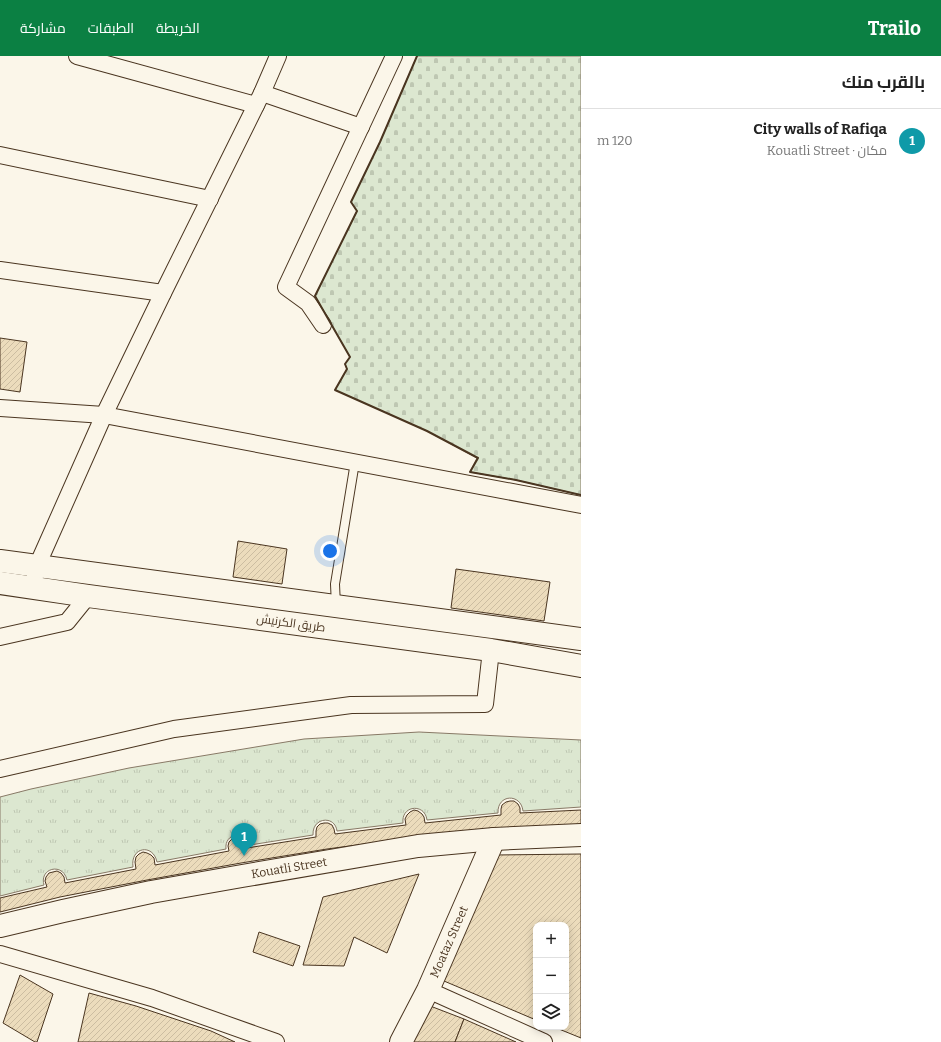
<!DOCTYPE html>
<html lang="ar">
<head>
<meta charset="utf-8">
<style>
	body { margin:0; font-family:Bitter,Cairo,serif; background:#f6f6f6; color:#222; direction:rtl }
	.controls { position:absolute; right:12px; bottom:12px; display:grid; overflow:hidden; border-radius:8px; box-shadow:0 2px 10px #0003 }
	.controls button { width:36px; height:36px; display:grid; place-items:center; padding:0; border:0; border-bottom:1px solid #e0e0e0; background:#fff; color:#222; font:20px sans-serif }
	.you { position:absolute; left:330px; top:495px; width:14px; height:14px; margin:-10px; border:3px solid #fff; border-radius:50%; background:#1a73e8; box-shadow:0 0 0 6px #1a73e833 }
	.badge { display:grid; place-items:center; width:26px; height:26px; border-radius:50%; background:#0b8043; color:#fff; font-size:13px; font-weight:700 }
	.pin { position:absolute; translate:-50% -33px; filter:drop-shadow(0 1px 2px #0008) }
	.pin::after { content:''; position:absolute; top:21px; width:14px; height:12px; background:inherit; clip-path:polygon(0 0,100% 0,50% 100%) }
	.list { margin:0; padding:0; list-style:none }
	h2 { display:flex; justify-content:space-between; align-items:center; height:52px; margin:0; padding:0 16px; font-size:17px }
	h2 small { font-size:13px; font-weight:400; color:#767676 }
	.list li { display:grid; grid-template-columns:26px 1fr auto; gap:12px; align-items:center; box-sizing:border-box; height:64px; padding:0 16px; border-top:1px solid #e0e0e0 }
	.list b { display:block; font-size:15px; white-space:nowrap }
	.list p { margin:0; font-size:13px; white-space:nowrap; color:#767676 }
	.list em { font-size:13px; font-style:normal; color:#767676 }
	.icon { flex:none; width:22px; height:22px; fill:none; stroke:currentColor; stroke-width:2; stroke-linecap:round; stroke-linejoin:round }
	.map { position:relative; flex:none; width:581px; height:986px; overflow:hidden; direction:ltr }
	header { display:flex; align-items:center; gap:24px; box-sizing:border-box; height:56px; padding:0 20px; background:#0b8043; color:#fff }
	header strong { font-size:19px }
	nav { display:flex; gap:22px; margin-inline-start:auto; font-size:14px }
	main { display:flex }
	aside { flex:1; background:#fff }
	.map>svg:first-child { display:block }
</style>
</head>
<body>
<header>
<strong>Trailo</strong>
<nav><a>الخريطة</a><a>الطبقات</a><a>مشاركة</a></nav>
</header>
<main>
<aside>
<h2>بالقرب منك<small></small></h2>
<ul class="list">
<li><span class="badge" style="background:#0f9aa8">1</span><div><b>City walls of Rafiqa</b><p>مكان · Kouatli Street</p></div><em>120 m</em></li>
</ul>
</aside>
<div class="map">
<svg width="581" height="986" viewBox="0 0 581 986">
	<defs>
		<pattern id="cemetery-stones" width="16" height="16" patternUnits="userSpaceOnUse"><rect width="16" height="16" fill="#dce7d0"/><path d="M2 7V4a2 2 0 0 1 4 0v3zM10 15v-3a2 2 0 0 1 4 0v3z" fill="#bec7b2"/></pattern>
		<pattern id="park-tufts" width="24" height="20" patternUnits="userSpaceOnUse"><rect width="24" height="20" fill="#dce7d0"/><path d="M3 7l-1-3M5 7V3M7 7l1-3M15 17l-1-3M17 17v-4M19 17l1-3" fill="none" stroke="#bec7b2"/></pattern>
		<pattern id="building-hatch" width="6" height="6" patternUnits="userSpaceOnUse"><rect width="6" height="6" fill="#ecdcbc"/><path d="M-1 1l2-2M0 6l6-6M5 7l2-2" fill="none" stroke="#ccbda1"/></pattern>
	</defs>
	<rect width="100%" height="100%" fill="#fbf6e9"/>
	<path fill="url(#cemetery-stones)" stroke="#887966" d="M417,0H581V439L516,424L470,416L477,402L427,375L335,334L347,313L345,308L350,301L315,240L357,155L351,146L380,86Z"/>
	<path fill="url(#park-tufts)" stroke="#887966" d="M419,676L581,684V751L523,755C521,737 497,738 498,757L427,764C425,747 401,749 403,767L337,775C335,759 312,761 313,779L250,789C246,773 224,777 226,793L157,806C153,787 130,791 133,811L67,824C63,806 39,812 44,829L0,840V741L31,733L129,712L304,683Z"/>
	<g fill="url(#building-hatch)" stroke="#4a3520">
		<path d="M0,282L27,286L20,336L0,333Z"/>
		<path d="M238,485L287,493L282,528L233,521Z"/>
		<path d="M456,513L550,526L544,565L451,552Z"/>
		<path d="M510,745H514L518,748L520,752V757L581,754V769L416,781L327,793L241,807L147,824L60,841L0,856V842L47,831L45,825L46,821L49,817L57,815L61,817L64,821L65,827L136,813L135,806L136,801L139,798L143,796L147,797L151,799L154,802L155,809L229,795L228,790L229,786L232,783L236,781H240L244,783L247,787V792L316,781V775L317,771L320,768L324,767H328L332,769L334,773L335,778L406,769L405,763L407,759L410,756L414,754L418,755L422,758L424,761L425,767L501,759V753L502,749L506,746Z"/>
		<path d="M581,798V982L554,971H566V869H536V964L444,925L495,799Z"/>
		<path d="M419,818L387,897L354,881L344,910L303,909L323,841Z"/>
		<path d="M259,876L300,890L293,910L253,896Z"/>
		<path d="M20,919L53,938L37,986H35L3,967Z"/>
		<path d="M89,937L136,950L211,975L235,986H78Z"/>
		<path d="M425,948L464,963L455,986H411Z"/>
		<path d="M464,963L516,986H455Z"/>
	</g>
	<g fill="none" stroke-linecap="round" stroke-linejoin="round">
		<g stroke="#4a3520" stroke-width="10">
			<path id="lane" d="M336,550L335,528L355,406"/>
		</g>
		<g stroke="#4a3520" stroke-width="18">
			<g id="street">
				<path d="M77,0L256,49"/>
				<path d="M262,37L361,71"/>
				<path d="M0,99L210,143"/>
				<path d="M0,214L163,237"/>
				<path d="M323,269L308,247L286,231L394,0"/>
				<path d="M0,352L104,359L581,449"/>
				<path d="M35,520L37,510L104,359L163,237L262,37L278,0"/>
				<path d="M0,581L67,566L88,540"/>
				<path d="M0,713L174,673L351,649L485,648L491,594"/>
				<path d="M0,898L152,942L276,986"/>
				<path d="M428,934L544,986"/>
			</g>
		</g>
		<g stroke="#4a3520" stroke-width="24">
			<g id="secondary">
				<path id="s1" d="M0,870L63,855L151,836L242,820L418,790L494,783L581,779"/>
				<path id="s2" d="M401,986L428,934L494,783"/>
			</g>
		</g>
		<g stroke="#4a3520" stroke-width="24">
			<g id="primary">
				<path d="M0,505L581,583"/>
				<path d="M0,527L88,540L491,594L581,610"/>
			</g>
		</g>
		<use href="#lane" stroke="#fbf6e9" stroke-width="8"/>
		<use href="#street" stroke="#fbf6e9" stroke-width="16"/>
		<use href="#secondary" stroke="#fbf6e9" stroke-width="22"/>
		<use href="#primary" stroke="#fbf6e9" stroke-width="22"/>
		<path stroke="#4a3520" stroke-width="2" d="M417,0L380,86L351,146L357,155L315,240L350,301L345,308L347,313L335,334L427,375L478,402L470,416L516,424L581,439"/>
	</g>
	<g text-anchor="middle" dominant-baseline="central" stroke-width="3" stroke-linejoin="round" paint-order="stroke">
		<g font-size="12" fill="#4a3520" stroke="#fbf6e9">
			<text transform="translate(291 567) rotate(8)">طريق الكرنيش</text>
			<text stroke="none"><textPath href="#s1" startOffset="295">Kouatli Street</textPath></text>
			<text stroke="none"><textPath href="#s2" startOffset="111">Moataz Street</textPath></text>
		</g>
	</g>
</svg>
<div class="controls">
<button>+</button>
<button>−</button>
<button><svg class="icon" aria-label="layers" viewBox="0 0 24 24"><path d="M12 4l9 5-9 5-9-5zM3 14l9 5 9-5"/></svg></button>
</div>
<div class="you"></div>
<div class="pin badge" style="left:244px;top:800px;background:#0f9aa8">1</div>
</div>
</main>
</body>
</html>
